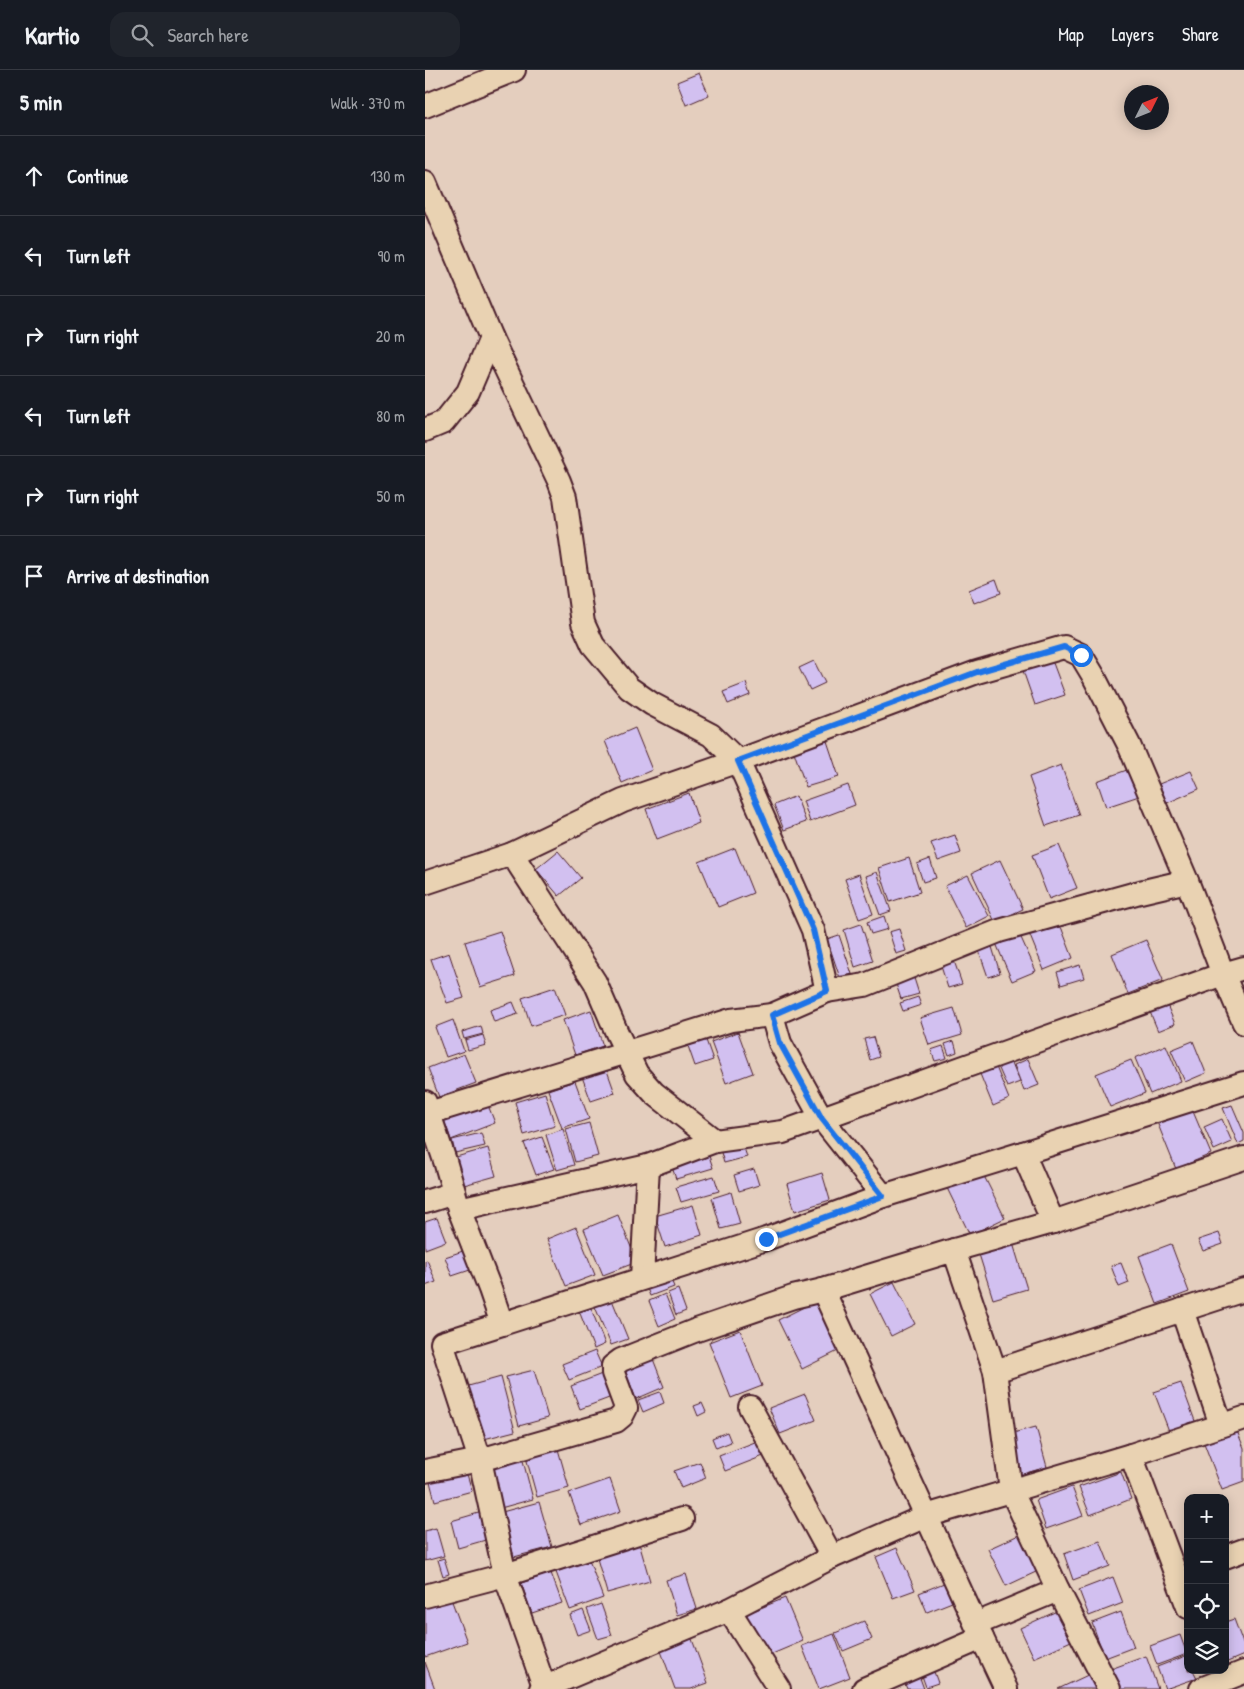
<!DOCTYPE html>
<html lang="en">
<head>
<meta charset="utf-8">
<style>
	body { margin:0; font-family:"Patrick Hand",sans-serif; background:#20242c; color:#f1f3f6 }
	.controls { position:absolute; right:15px; bottom:15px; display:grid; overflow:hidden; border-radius:10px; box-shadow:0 2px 12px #0003 }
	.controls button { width:45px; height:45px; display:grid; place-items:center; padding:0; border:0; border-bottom:1px solid #363941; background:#171b24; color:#f1f3f6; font:25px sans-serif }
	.compass { position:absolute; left:699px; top:15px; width:45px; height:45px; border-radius:50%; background:#171b24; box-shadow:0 2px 12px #0003; rotate:47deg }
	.stop { position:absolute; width:15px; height:15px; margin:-11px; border:4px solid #1a73e8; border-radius:50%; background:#fff }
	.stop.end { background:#1a73e8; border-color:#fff; box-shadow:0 1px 5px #0008 }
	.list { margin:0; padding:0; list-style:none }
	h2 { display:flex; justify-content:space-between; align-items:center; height:65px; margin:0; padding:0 20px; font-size:21px }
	h2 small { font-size:16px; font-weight:400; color:#9ea1a6 }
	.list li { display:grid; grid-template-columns:32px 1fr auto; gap:15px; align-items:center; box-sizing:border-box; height:80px; padding:0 20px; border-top:1px solid #363941 }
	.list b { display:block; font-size:19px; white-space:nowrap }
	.list em { font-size:16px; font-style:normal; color:#9ea1a6 }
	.icon { flex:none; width:28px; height:28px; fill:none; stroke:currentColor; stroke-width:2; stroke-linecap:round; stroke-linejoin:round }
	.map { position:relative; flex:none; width:819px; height:1619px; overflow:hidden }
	header { display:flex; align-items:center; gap:30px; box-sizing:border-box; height:70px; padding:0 25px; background:#171b24; border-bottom:1px solid #363941 }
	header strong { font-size:24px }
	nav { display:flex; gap:28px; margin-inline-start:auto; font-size:18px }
	.search { width:350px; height:45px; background:#20242c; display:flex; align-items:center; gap:12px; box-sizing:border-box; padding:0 18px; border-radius:15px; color:#9ea1a6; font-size:19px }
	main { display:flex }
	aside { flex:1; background:#171b24 }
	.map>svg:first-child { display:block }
</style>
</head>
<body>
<header>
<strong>Kartio</strong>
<div class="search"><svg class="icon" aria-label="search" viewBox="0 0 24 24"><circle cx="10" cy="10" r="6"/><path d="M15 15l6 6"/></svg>Search here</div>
<nav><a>Map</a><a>Layers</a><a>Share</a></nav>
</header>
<main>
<aside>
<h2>5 min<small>Walk · 370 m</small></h2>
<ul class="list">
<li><svg class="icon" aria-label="ahead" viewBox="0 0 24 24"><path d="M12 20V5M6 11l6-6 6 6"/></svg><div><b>Continue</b></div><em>130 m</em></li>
<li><svg class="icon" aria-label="left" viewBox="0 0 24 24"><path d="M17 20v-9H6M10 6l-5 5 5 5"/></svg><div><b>Turn left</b></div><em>90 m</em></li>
<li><svg class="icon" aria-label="right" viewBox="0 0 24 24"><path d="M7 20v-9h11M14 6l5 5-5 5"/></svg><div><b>Turn right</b></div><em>20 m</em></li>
<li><svg class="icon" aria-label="left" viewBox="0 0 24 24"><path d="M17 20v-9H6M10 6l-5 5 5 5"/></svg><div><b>Turn left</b></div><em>80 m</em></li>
<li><svg class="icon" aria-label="right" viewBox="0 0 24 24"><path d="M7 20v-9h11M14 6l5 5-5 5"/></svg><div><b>Turn right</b></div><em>50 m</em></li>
<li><svg class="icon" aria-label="arrive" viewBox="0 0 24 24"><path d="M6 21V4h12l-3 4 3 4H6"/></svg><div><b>Arrive at destination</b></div></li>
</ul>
</aside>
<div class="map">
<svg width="819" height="1619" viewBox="0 0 819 1619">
	<rect width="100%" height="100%" fill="#e4cebe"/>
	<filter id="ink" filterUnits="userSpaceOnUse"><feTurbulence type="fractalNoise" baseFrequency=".02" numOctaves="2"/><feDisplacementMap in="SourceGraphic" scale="10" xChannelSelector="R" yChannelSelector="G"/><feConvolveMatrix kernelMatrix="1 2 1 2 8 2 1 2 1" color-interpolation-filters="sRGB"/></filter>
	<g filter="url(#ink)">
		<g fill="#d2c0f0" stroke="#4a1f2b">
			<path d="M274,3L284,25L261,35L252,12Z"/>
			<path d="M571,509L576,523L549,533L544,520Z"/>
			<path d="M625,585L640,625L610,635L596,595Z"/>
			<path d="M389,591L400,613L385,620L374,598Z"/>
			<path d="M321,613L325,625L303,634L298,622Z"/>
			<path d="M210,658L227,700L197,713L180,671Z"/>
			<path d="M401,668L414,707L381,717L368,679Z"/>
			<path d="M636,695L654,745L621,756L604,707Z"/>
			<path d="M710,697L720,724L681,737L672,711Z"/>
			<path d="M766,701L774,719L742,733L734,714Z"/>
			<path d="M423,715L430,735L385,752L378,731Z"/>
			<path d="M264,723L274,753L232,769L221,739Z"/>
			<path d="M371,726L381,752L359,760L349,735Z"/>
			<path d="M530,765L536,783L513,791L506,773Z"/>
			<path d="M634,775L652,818L624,829L607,785Z"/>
			<path d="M310,778L328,823L293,837L274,792Z"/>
			<path d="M133,781L156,808L134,826L111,799Z"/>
			<path d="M484,788L495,822L465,832L454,798Z"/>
			<path d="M505,789L511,808L498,812L492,794Z"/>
			<path d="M575,790L598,839L570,852L547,803Z"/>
			<path d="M452,802L466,841L455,845L441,806Z"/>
			<path d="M434,804L448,844L434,849L420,809Z"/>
			<path d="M543,805L564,846L541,858L520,816Z"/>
			<path d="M459,846L463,859L446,864L442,852Z"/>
			<path d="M633,849L648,888L619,900L603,861Z"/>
			<path d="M436,854L448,891L430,897L419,860Z"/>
			<path d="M474,859L481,881L471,884L464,862Z"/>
			<path d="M75,861L90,906L55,917L40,872Z"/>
			<path d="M593,861L611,901L587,911L570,871Z"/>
			<path d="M414,865L427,904L415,908L402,869Z"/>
			<path d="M721,870L738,910L703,924L687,884Z"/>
			<path d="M567,877L575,903L563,907L554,881Z"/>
			<path d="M24,883L39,928L22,933L6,889Z"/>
			<path d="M527,885L537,914L523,918L514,890Z"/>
			<path d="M655,895L659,908L636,915L632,902Z"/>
			<path d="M488,905L494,924L476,929L470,911Z"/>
			<path d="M130,917L140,945L106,956L97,928Z"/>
			<path d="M493,927L496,935L478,941L475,933Z"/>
			<path d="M88,932L93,944L69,952L65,940Z"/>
			<path d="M742,935L750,954L733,961L725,942Z"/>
			<path d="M529,938L537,965L504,975L495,948Z"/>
			<path d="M166,940L178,976L150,985L138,950Z"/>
			<path d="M28,950L39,981L21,987L10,957Z"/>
			<path d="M56,956L58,964L39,969L37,962Z"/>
			<path d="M313,962L328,1003L301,1013L286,972Z"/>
			<path d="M58,965L61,975L43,980L40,970Z"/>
			<path d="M448,967L454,987L445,990L439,969Z"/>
			<path d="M281,970L288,990L270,996L263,976Z"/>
			<path d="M529,971L532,982L524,985L520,974Z"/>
			<path d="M768,971L781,1003L760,1012L746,980Z"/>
			<path d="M741,975L756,1011L725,1024L710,988Z"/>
			<path d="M518,976L522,988L510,991L506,980Z"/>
			<path d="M39,984L51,1013L14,1027L3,998Z"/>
			<path d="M585,988L595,1012L582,1017L572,994Z"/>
			<path d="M603,989L614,1015L599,1021L589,995Z"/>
			<path d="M706,990L720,1023L685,1037L671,1004Z"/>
			<path d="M569,992L584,1029L568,1036L553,999Z"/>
			<path d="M180,995L190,1023L166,1031L156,1004Z"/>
			<path d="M150,1011L164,1049L137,1058L123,1020Z"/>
			<path d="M120,1023L130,1056L99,1065L90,1032Z"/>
			<path d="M61,1030L70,1053L26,1070L18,1047Z"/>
			<path d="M764,1032L786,1084L751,1099L730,1047Z"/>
			<path d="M807,1035L819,1063V1071L813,1074L798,1038Z"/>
			<path d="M797,1049L807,1072L789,1080L779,1057Z"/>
			<path d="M164,1053L173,1086L150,1092L141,1059Z"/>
			<path d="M138,1059L149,1095L132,1100L121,1065Z"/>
			<path d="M56,1063L60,1076L30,1083L27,1070Z"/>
			<path d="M117,1067L129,1099L111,1105L99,1073Z"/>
			<path d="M317,1072L322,1087L299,1093L295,1079Z"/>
			<path d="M63,1078L71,1106L39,1115L31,1087Z"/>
			<path d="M283,1083L288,1098L251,1109L246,1094Z"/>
			<path d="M329,1099L334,1115L314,1121L309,1105Z"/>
			<path d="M556,1100L580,1148L545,1165L521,1116Z"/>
			<path d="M397,1103L405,1130L370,1141L362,1114Z"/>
			<path d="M289,1106L294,1121L256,1132L251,1117Z"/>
			<path d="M306,1122L315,1154L296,1159L287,1128Z"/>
			<path d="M268,1135L277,1165L240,1177L230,1146Z"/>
			<path d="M193,1145L212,1192L178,1205L159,1159Z"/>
			<path d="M12,1148L21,1171L0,1179V1152Z"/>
			<path d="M151,1157L170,1205L141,1216L122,1169Z"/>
			<path d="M794,1163L798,1174L778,1181L773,1170Z"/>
			<path d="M587,1170L602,1219L568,1229L553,1181Z"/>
			<path d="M746,1174L764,1222L732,1234L714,1186Z"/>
			<path d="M41,1180L48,1199L27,1206L20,1187Z"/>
			<path d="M2,1190L11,1212L0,1216V1191Z"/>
			<path d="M696,1193L704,1213L694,1217L686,1196Z"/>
			<path d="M245,1207L249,1217L225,1226L221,1216Z"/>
			<path d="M469,1212L490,1254L466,1266L445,1224Z"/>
			<path d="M253,1219L261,1241L251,1245L243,1223Z"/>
			<path d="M240,1224L250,1249L234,1256L224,1231Z"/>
			<path d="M185,1225L203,1269L186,1275L168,1232Z"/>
			<path d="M391,1231L415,1280L377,1299L353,1250Z"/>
			<path d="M165,1236L180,1274L169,1279L154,1241Z"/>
			<path d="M315,1260L337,1316L306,1328L284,1272Z"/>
			<path d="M170,1281L177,1297L144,1310L137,1294Z"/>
			<path d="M228,1289L239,1317L211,1329L200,1300Z"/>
			<path d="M109,1300L123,1348L94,1356L81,1307Z"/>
			<path d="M182,1302L192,1325L155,1339L146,1316Z"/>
			<path d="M76,1307L90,1361L55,1370L40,1317Z"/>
			<path d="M756,1313L770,1351L744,1361L729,1322Z"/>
			<path d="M235,1322L239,1333L218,1342L213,1330Z"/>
			<path d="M380,1324L391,1350L355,1364L344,1338Z"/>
			<path d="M277,1333L281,1342L273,1346L269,1336Z"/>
			<path d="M611,1357L622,1397L591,1406L580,1365Z"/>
			<path d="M812,1361L819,1378V1412L797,1420L779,1373Z"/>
			<path d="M302,1362L306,1372L291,1378L287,1368Z"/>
			<path d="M335,1370L341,1385L300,1401L294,1386Z"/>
			<path d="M131,1372L144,1418L112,1427L99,1380Z"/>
			<path d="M96,1383L108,1429L72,1439L59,1393Z"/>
			<path d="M275,1392L281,1408L256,1418L249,1401Z"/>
			<path d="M39,1394L47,1421L10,1431L3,1404Z"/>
			<path d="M696,1402L706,1429L665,1445L654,1417Z"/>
			<path d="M185,1409L196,1441L156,1455L144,1423Z"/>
			<path d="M647,1417L658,1446L621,1459L611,1430Z"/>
			<path d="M114,1432L127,1477L89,1487L77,1442Z"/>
			<path d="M57,1442L64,1469L33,1478L26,1451Z"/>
			<path d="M11,1458L19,1486L0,1491V1461Z"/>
			<path d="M596,1464L613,1501L581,1516L563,1479Z"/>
			<path d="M675,1471L685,1496L648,1510L639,1484Z"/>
			<path d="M214,1473L225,1511L182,1523L171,1485Z"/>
			<path d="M472,1478L490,1520L468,1528L451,1487Z"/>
			<path d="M19,1488L24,1504L18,1506L13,1490Z"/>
			<path d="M164,1490L178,1528L145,1540L131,1502Z"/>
			<path d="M126,1503L137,1533L107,1543L96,1513Z"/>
			<path d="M261,1504L272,1539L252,1545L241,1510Z"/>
			<path d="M688,1507L698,1533L664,1546L654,1520Z"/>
			<path d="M519,1513L527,1532L502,1542L494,1523Z"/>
			<path d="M25,1526L42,1572L0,1587V1535Z"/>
			<path d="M360,1528L378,1571L340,1587L321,1544Z"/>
			<path d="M176,1534L187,1565L173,1569L162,1539Z"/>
			<path d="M158,1540L166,1560L152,1565L145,1545Z"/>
			<path d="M632,1541L646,1571L609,1588L595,1558Z"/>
			<path d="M696,1542L709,1577L680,1588L667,1553Z"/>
			<path d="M809,1549L819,1576V1585L800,1593V1552Z"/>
			<path d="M439,1551L447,1569L418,1581L410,1563Z"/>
			<path d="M264,1561L283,1613L266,1619H250L233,1573Z"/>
			<path d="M409,1564L425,1607L394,1619L377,1576Z"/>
			<path d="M755,1565L762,1584L732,1595L725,1576Z"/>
			<path d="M763,1585V1600H768L772,1608L740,1619L732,1597Z"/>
			<path d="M721,1586L733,1619H694L686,1599Z"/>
			<path d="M0,1592L10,1619H0Z"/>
			<path d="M508,1599L513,1613L501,1617L496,1603Z"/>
			<path d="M665,1604L673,1619H633Z"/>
			<path d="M495,1608L499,1619H482L480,1614Z"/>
		</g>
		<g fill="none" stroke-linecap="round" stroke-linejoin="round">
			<g stroke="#4a1f2b" stroke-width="26">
				<g id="minor">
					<path d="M0,36L89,0"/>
					<path d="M0,112L66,268L134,411L140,427L158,553L168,575L204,618L227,634L286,665L313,691L552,602L639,577L656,585L668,605L704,675L762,811"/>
					<path d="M0,360L19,352L43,322L66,268"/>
					<path d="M87,784L170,912L192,963L212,1004L229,1023L290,1071"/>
					<path d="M0,813L87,784L198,731L313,691L388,860L402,921L440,915L574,861L715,822L762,811L798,904L819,953"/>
					<path d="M402,921L347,945L355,973L397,1049L458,1126"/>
					<path d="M0,1032L20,1091L34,1139L65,1219L77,1254L17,1273L55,1390L80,1505L120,1619"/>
					<path d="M4,1043L306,950L347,945"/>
					<path d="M598,1083L819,1013"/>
					<path d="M0,1132L29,1123"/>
					<path d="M34,1139L223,1096L290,1071L358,1062L798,904L819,898"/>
					<path d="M628,1152L819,1088"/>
					<path d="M217,1208L223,1096"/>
					<path d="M398,1220L557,1568"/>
					<path d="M757,1240L796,1355"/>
					<path d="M77,1254L341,1169L458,1126L598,1083L628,1152L529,1180"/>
					<path d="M570,1301L819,1220"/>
					<path d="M325,1337L407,1487"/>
					<path d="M706,1385L763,1537"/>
					<path d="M0,1401L55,1390L191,1351L197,1346L201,1338L188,1303V1296L196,1290L269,1261L368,1227L398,1220L529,1180L570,1301L586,1420L633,1520L684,1619"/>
					<path d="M800,1487L819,1480"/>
					<path d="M0,1526L80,1505L257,1449"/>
					<path d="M304,1540L407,1487L501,1446L706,1385L819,1348"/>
					<path d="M551,1554L633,1520"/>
					<path d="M116,1619L304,1540L354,1619"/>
					<path d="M439,1619L557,1568L581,1619"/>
					<path d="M776,1619L819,1602"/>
				</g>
			</g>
			<use href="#minor" stroke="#e9d2b2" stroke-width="22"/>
		</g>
	</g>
	<g fill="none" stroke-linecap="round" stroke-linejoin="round" filter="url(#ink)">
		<path stroke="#1a73e8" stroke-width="6" d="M341,1169L458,1126L397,1049L355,973L347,945L402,921L388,860L313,691L552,602L639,577L656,585"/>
	</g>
</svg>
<div class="controls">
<button>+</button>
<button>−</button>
<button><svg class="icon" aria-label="locate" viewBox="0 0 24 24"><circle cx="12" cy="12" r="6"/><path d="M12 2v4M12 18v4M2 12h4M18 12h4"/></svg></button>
<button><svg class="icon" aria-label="layers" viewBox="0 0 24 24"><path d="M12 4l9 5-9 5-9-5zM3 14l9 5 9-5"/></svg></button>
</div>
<svg class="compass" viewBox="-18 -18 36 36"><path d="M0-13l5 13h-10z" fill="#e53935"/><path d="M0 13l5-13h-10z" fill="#9ea1a6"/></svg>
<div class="stop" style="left:656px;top:585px"></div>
<div class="stop end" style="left:341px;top:1169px"></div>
</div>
</main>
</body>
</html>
